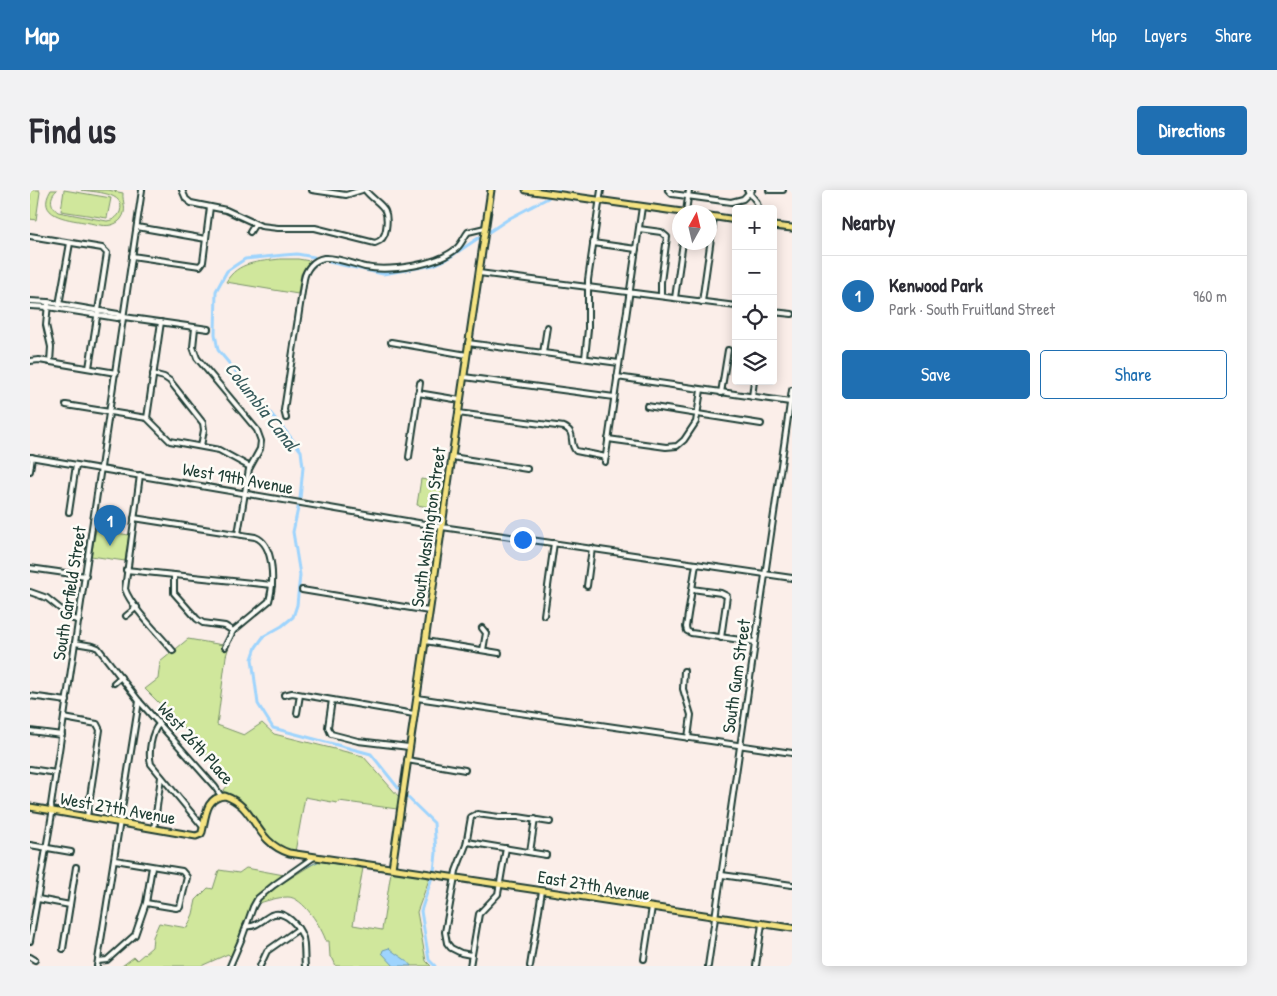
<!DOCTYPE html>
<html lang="en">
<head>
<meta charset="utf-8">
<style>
	body { margin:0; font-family:"Patrick Hand",sans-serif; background:#f2f2f3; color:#2b2b33 }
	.controls { position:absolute; right:15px; top:15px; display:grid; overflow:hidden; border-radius:5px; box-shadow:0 2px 12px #0003 }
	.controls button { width:45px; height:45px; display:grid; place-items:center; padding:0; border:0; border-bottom:1px solid #e1e1e2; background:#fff; color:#2b2b33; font:25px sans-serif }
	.compass { position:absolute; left:642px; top:15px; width:45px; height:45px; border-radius:50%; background:#fff; box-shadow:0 2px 12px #0003; rotate:8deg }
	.you { position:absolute; left:492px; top:349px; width:18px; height:18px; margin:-12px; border:4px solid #fff; border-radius:50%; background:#1a73e8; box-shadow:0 0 0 8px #1a73e833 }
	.badge { display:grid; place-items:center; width:32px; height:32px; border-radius:50%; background:#1f6fb2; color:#fff; font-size:16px; font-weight:700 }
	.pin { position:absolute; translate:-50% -41px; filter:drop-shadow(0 1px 2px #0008) }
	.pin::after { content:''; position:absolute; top:26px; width:18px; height:15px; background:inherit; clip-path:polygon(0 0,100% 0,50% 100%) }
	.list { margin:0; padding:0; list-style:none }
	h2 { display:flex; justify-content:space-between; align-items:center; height:65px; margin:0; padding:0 20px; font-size:21px }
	h2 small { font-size:16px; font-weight:400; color:#7c7c81 }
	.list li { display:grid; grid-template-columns:32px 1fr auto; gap:15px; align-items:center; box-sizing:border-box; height:80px; padding:0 20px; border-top:1px solid #e1e1e2 }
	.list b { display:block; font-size:19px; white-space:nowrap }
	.list p { margin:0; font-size:16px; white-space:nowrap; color:#7c7c81 }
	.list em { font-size:16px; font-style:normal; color:#7c7c81 }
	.actions { display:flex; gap:10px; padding:15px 20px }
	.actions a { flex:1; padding:11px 0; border:1px solid #1f6fb2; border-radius:5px; text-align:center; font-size:18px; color:#1f6fb2 }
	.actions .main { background:#1f6fb2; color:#fff }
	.icon { flex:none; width:28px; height:28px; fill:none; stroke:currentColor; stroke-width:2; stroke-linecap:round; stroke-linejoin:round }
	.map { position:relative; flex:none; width:762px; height:776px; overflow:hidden; border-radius:5px }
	header { display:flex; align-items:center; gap:30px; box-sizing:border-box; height:70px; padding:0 25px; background:#1f6fb2; color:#fff }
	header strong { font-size:24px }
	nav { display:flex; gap:28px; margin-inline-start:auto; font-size:18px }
	.intro { display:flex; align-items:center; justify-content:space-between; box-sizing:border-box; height:120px; padding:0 30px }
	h1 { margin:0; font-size:35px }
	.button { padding:12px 22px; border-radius:5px; background:#1f6fb2; color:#fff; font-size:18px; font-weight:700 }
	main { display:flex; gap:30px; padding:0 30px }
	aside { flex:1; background:#fff; border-radius:5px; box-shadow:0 2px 12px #0003 }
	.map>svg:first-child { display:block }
</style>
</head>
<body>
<header>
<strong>Map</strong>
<nav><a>Map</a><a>Layers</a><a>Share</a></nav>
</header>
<div class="intro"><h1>Find us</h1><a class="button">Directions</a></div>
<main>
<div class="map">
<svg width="762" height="776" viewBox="0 0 762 776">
	<rect width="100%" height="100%" fill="#fbeee9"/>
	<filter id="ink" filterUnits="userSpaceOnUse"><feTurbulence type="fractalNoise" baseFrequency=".02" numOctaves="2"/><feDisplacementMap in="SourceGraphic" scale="10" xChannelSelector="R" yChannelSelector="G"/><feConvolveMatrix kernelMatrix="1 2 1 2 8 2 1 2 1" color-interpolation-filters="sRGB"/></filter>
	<g filter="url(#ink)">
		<g fill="#d0e79c" stroke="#789268">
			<path d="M0,0H9L10,2L6,30L0,29Z"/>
			<path d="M21,0H27C19,7 20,16 28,22L77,31C83,30 87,28 90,22C97,2 63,2 51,0H78L93,3C92,12 98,20 91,29C89,32 85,34 81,35C73,37 62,33 54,32C37,29 5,26 21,0Z"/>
			<path d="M34,0L81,8L77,28L31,21Z"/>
			<path d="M250,69H268L280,71L271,84L268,104L196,92C208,71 229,72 250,69Z"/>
			<path d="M391,289L415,293L411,319L387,315Z"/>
			<path d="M66,340L99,345L95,371L61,366Z"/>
			<path d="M158,449L199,456L196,466L187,535L214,545L232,533L244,544L333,566L369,607L367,619L309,611L307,613L275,607L265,662C235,655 236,640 219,620C211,612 202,606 193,601L199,594L193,584L154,538L115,499L128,489L130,472Z"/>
			<path d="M288,671L333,678L323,735L352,740L361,682L400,687L387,722L396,771L401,776H306L303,769L300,767L299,751H296C292,738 273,707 258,707C248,707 236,711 226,714L241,700Z"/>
			<path d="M216,678L254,685L230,703L221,716L201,767L198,764L171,776H92L104,767L107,770L122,757L123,747L129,733L157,738L163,724L166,710L178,698L183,699L189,680L209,683Z"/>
		</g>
		<path fill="#9ed4fd" stroke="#6b98ad" d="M359,758C366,765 377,769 381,776H364L352,763L353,760Z"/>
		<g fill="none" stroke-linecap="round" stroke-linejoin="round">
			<path stroke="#6b98ad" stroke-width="1" d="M272,679L290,671L343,678"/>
			<g stroke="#9ed4fd" stroke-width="3">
				<path d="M528,1L529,0"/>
				<path d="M459,42L480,28L518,8"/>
				<path d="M284,67L267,64L254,65L215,69L197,81L186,101L185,144L188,160L262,249L271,261L273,277L270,309L263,342L270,385L267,415L263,427L252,436L234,446L226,457L222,469L228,514L243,538L341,564L369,599L404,633L406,663L404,681"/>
				<path d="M299,72L353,84L404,75L417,69L450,47"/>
				<path d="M402,687L391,721L399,770L405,776"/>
			</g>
			<g stroke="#1f3d34" stroke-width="8">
				<g id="minor">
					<path d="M152,0L156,9L161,13L196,20L231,36L248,38H285L345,53C352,51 355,46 356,39C360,14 348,16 335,0"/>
					<path d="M282,0L316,5L332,0"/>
					<path d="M638,0L642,4L701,12L713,9L722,0"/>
					<path d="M717,0L726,11L729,19"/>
					<path d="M739,0H753"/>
					<path d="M656,22L659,0"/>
					<path d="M107,37L176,49"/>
					<path d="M609,39L631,42L637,47L631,92V106"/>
					<path d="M220,42L225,34"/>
					<path d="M0,46L72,58L77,63L59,178"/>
					<path d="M563,53L606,59"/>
					<path d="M102,66L170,76L173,72L180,17"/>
					<path d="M449,83L706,116"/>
					<path d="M645,108L653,52"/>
					<path d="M0,111L18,112L88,124L94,127"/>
					<path d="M672,112L684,27"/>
					<path d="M18,114L16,135L21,157L20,172"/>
					<path d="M29,115L40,53"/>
					<path d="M0,116L18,117L87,128L94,127L178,139"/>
					<path d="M743,122L762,124"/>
					<path d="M165,138L163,157L167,168L227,240L231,251L230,259L219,279L208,344"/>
					<path d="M361,152L437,165"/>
					<path d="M438,153L589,173"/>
					<path d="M513,163L517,137"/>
					<path d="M555,168L558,139V90L571,0"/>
					<path d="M0,171L9,170L86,183"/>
					<path d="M123,184L134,187L140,191L173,233L174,240L171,256"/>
					<path d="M434,187L584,207"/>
					<path d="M587,187L760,212"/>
					<path d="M388,203L430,210"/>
					<path d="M691,203L698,160"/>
					<path d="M722,207L724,191"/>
					<path d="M36,215L117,228L140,251L189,260L220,277"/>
					<path d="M617,216L731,234"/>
					<path d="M428,223L534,237C547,243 538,253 546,261L576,267"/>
					<path d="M117,228L131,132"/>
					<path d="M256,228L254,220L274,89C276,79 283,70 294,68C307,67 323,74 335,77C359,82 409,75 427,58C432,53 434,47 438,42L455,38"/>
					<path d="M578,249L636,257L647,256L654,250L666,232L671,200"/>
					<path d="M0,267L412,337L762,388"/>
					<path d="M379,267L390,193"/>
					<path d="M422,267L497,279"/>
					<path d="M575,272L612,17"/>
					<path d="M0,281L2,267"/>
					<path d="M110,285L95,399C101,417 130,445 143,461"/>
					<path d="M39,322L46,275"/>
					<path d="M104,328L225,347C245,354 244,394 239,411L203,441L195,457"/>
					<path d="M666,374L656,437L657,441L661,443L725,452"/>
					<path d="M0,378L56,386"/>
					<path d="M96,380L242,395"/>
					<path d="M144,385V403L167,429L173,433L195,436L203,441"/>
					<path d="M557,396L562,358"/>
					<path d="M662,399L691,403L697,406L691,448"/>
					<path d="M272,400L399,421"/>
					<path d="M0,402L17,408L43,429L49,430"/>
					<path d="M514,425L524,353"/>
					<path d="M96,426L107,417"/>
					<path d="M452,438L456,443L453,460"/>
					<path d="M395,451L469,463"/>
					<path d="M45,453L63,456L68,458L109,511L185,597L191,606"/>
					<path d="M654,481L653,499L661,525L658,548"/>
					<path d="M84,493L91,487"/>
					<path d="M254,505L262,503L384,524"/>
					<path d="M0,506L37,511"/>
					<path d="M387,508L762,563"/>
					<path d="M302,510L298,537L301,544L328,551L379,557"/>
					<path d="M267,523L270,505"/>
					<path d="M34,528L67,534L70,540L57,627"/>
					<path d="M129,534C121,543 118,563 121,574L173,637"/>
					<path d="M0,541L32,545"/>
					<path d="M377,570L435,580"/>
					<path d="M0,579L26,583"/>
					<path d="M124,639L131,587"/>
					<path d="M437,652L516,665"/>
					<path d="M0,655L41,662"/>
					<path d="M500,662L505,629"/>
					<path d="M85,670L152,681L157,687L150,717L146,718L116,713"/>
					<path d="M692,685L762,695"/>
					<path d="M8,709L40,715"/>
					<path d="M216,736C226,738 233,729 241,725C255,719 269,736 273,748C275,757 274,767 275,776"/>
					<path d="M0,751L22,624L21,615L112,0"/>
					<path d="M33,759L46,677"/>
					<path d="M441,765L431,763L421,758L417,753L415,742L426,681L436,655L441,627L447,624L469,627H488L520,632"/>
					<path d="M0,767L5,770"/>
					<path d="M614,769L622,717"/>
					<path d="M68,771L77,770L105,745L116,713L122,677"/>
					<path d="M67,776L109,511"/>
					<path d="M200,776L212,748L223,717L228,708L244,695L284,667"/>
					<path d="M230,776L237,761L267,740"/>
					<path d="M440,776L449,724L468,704L476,658"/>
					<path d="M500,776L512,701"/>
					<path d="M678,776L762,200"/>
					<path d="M726,776L732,734"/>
				</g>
			</g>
			<g stroke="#1f3d34" stroke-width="9">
				<g id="major">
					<path d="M496,0L652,22"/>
					<path d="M680,26L706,30"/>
					<path d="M743,36L762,38"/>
					<path d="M0,617L166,646L171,644L172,642C176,627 175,607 195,606C227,617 223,651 259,663L762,738"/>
					<path d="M362,678L461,0"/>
				</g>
			</g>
			<use href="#minor" stroke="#fdfcf7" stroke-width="4"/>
			<use href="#major" stroke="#f5e382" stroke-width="5"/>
		</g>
	</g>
	<g text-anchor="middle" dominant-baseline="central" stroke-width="5" stroke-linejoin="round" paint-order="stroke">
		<g font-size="18" fill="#1f3d34" stroke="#fdfcf7">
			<text transform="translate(208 288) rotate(10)">West 19th Avenue</text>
			<text transform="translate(398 337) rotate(-82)">South Washington Street</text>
			<text transform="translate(39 403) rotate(-81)">South Garfield Street</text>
			<text transform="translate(706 486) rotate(-82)">South Gum Street</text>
			<text transform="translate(166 553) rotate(48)">West 26th Place</text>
			<text transform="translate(88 618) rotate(10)">West 27th Avenue</text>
			<text transform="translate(564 695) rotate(9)">East 27th Avenue</text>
		</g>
		<g font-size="19" font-style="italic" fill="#385b5c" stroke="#fdfcf7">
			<text transform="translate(232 216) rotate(52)">Columbia Canal</text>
		</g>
	</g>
</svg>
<div class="controls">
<button>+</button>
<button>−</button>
<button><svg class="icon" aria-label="locate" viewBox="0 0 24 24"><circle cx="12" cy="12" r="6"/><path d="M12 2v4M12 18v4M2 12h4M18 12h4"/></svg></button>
<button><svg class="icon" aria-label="layers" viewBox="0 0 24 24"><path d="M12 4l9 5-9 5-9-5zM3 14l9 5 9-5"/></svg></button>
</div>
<svg class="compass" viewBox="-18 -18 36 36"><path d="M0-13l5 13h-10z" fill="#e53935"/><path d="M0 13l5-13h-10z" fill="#7c7c81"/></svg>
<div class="you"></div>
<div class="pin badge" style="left:80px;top:356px">1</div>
</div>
<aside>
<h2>Nearby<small></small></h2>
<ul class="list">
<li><span class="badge">1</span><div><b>Kenwood Park</b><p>Park · South Fruitland Street</p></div><em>960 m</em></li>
</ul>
<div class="actions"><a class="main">Save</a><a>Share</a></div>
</aside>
</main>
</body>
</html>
